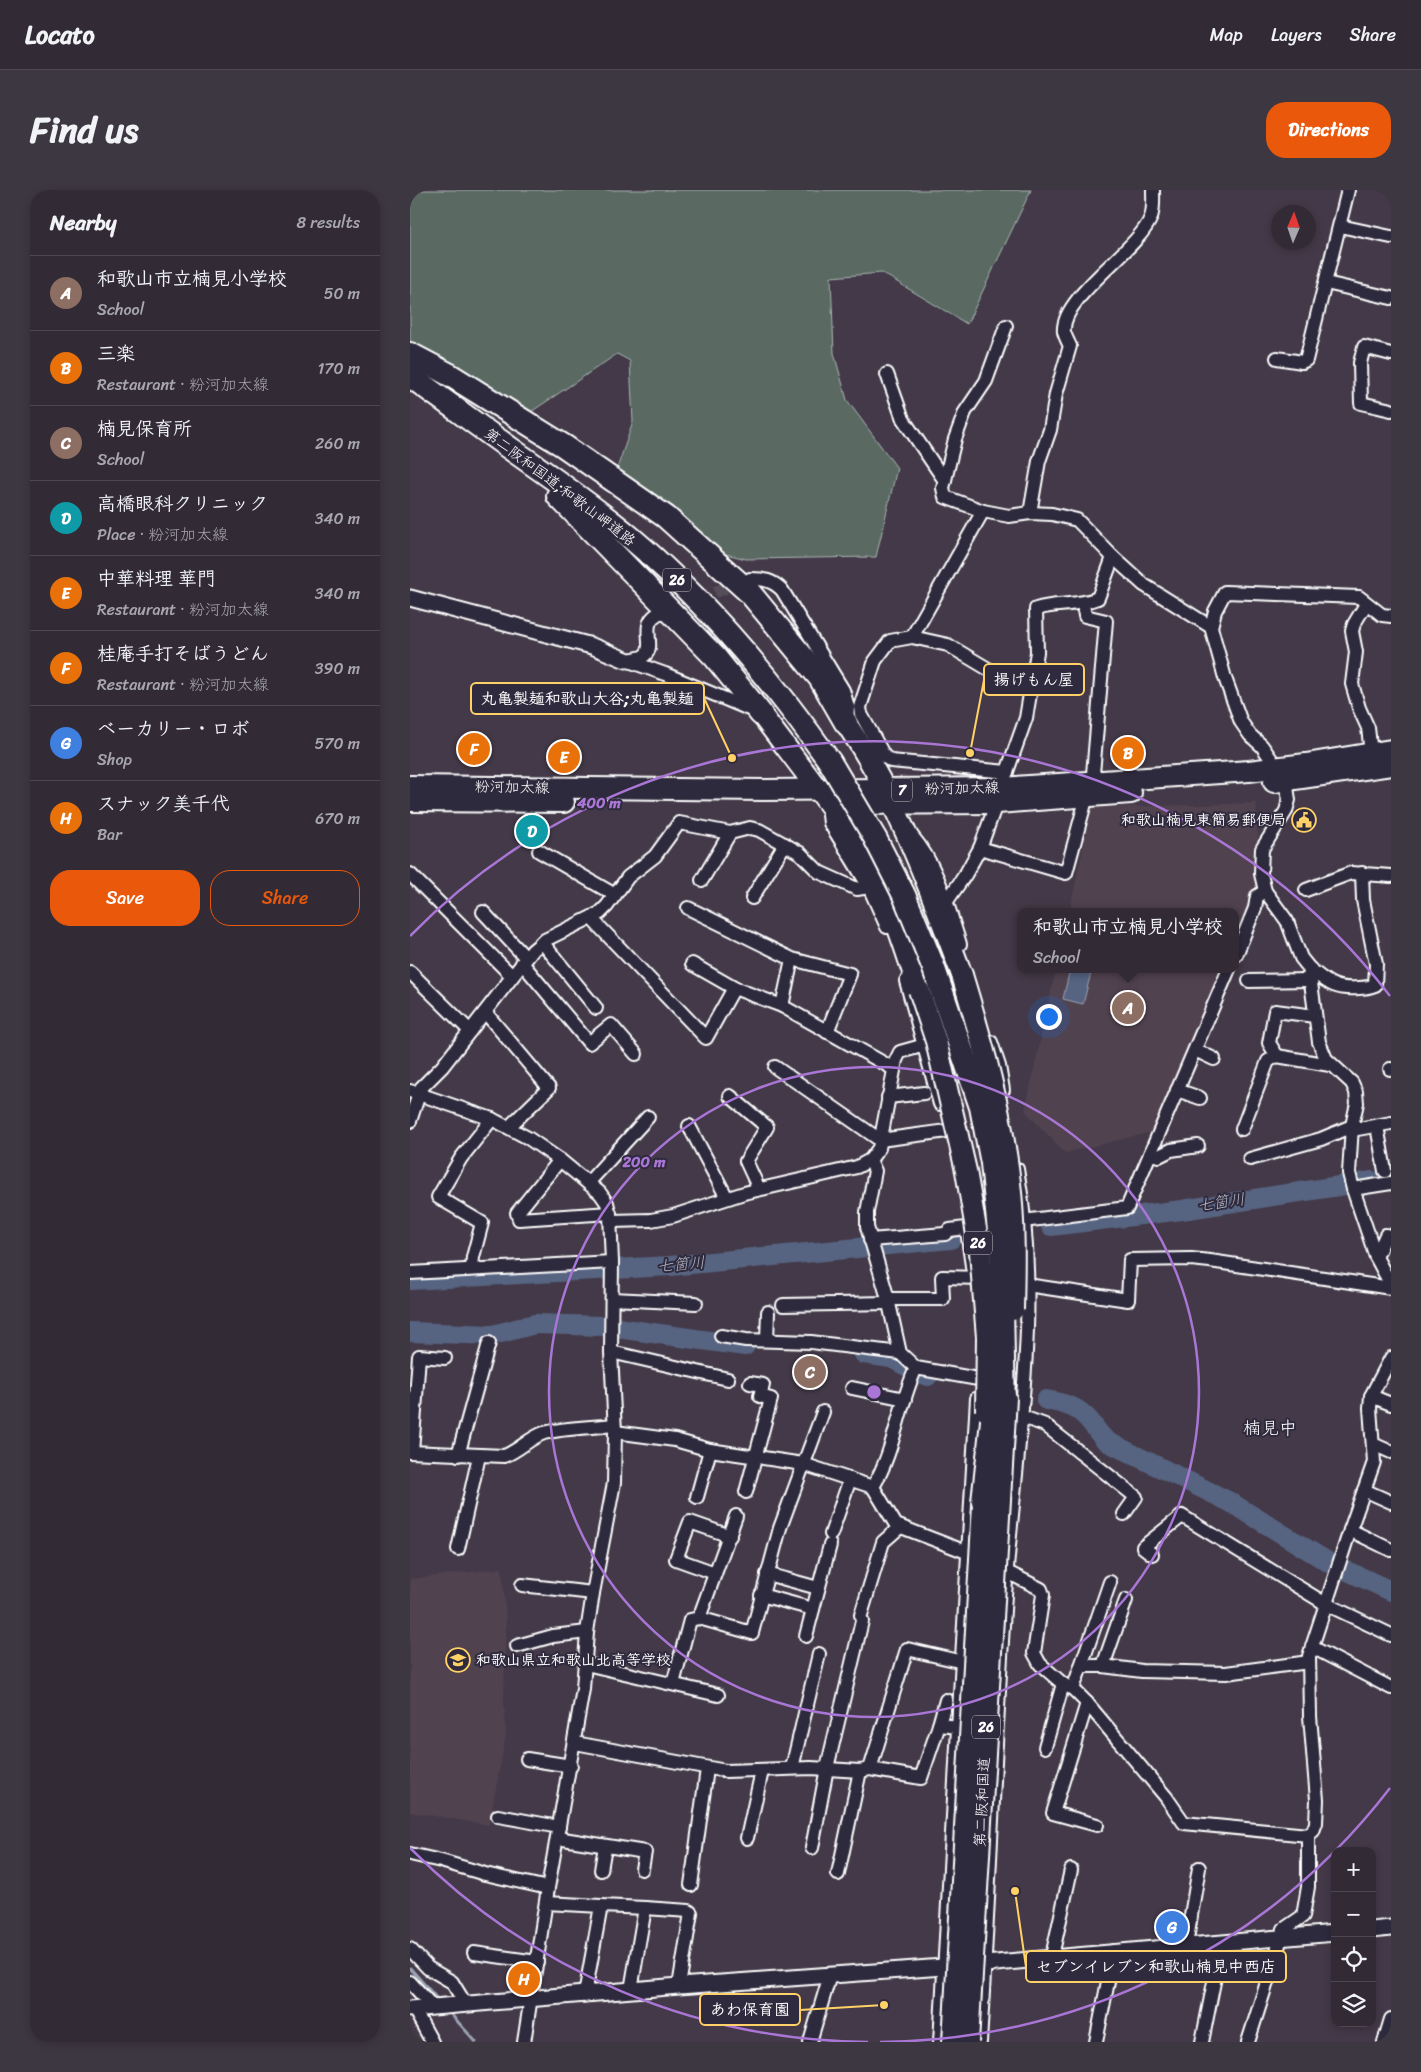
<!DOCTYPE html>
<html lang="en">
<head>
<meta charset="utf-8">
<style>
	body { margin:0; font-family:Sriracha,"Klee One",sans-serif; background:#3d3742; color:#f1f3f6 }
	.controls { position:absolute; right:15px; bottom:15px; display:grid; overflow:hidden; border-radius:10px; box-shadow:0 2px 8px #0003 }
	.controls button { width:45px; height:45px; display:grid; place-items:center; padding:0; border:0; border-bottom:1px solid #4d4751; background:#322b36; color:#f1f3f6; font:25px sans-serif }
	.compass { position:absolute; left:861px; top:15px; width:45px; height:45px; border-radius:50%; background:#322b36; box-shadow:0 2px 8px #0003; rotate:2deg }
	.you { position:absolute; left:638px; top:826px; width:18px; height:18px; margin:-12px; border:4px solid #fff; border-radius:50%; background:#1a73e8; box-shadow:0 0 0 8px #1a73e833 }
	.badge { display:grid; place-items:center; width:32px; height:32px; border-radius:50%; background:#ea580c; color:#fff; font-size:16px; font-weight:700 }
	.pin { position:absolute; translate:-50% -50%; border:2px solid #fff; box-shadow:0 1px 5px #0006 }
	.popup { position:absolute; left:607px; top:718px; width:222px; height:65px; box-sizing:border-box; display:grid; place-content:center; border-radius:10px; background:#322b36; filter:drop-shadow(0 1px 4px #0005); font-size:16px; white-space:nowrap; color:#a8a7ad }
	.popup b { font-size:19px; color:#f1f3f6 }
	.popup::after { content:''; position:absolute; left:50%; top:100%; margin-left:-10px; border:10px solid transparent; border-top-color:#322b36 }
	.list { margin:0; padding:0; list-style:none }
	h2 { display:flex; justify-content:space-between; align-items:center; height:65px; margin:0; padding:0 20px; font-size:21px }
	h2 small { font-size:16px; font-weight:400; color:#a8a7ad }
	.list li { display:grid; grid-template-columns:32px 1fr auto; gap:15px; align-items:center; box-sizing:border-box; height:75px; padding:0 20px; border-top:1px solid #4d4751 }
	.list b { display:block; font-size:19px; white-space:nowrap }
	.list p { margin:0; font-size:16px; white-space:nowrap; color:#a8a7ad }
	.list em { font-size:16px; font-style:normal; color:#a8a7ad }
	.actions { display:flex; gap:10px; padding:15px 20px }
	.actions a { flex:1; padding:11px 0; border:1px solid #ea580c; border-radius:20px; text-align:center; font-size:18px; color:#ea580c }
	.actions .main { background:#ea580c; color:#fff }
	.icon { flex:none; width:28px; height:28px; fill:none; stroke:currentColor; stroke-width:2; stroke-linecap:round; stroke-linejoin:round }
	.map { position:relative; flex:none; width:981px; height:1852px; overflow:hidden; border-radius:20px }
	header { display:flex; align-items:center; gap:30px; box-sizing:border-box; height:70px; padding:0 25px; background:#322b36; border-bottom:1px solid #4d4751 }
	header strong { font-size:24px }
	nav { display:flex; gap:28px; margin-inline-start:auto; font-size:18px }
	.intro { display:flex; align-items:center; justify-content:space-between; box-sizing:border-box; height:120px; padding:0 30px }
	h1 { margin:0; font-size:35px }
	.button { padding:12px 22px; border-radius:20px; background:#ea580c; color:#fff; font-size:18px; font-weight:700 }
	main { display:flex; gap:30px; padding:0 30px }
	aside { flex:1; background:#322b36; border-radius:20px; box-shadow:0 2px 8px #0003 }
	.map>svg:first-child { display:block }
</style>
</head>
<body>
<header>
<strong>Locato</strong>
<nav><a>Map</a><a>Layers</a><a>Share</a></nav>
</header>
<div class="intro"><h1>Find us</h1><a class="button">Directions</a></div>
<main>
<aside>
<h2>Nearby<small>8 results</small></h2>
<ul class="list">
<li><span class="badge" style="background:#8d6e63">A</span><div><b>和歌山市立楠見小学校</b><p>School</p></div><em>50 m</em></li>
<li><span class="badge" style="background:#e8710a">B</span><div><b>三楽</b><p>Restaurant · 粉河加太線</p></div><em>170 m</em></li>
<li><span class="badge" style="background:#8d6e63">C</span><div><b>楠見保育所</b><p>School</p></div><em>260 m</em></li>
<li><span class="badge" style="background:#0f9aa8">D</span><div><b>高橋眼科クリニック</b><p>Place · 粉河加太線</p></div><em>340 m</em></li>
<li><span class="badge" style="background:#e8710a">E</span><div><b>中華料理 華門</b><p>Restaurant · 粉河加太線</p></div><em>340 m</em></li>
<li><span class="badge" style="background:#e8710a">F</span><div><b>桂庵手打そばうどん</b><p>Restaurant · 粉河加太線</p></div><em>390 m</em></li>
<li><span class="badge" style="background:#3f7fe0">G</span><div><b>ベーカリー・ロボ</b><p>Shop</p></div><em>570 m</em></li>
<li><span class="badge" style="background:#e8710a">H</span><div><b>スナック美千代</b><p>Bar</p></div><em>670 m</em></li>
</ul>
<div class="actions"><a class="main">Save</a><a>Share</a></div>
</aside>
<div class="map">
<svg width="981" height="1852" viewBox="0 0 981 1852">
	<rect width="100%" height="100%" fill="#433948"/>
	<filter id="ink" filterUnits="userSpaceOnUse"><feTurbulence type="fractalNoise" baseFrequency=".02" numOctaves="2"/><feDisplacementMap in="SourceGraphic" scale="10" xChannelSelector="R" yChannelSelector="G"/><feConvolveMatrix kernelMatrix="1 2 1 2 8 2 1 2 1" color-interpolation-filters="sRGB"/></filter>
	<g filter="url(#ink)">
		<g fill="#514350">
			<path d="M846,613L848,645L842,716L826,755V722H659L682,618Z"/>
			<path d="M646,779H815L746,941L655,963L615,921Z"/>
			<path d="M92,1378L96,1427L94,1512L96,1545L79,1635L0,1622V1389Z"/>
		</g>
		<path fill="#5a6b64" stroke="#acb5b2" d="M0,0H621L557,134L472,83L421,87L424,163L437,210L487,278L466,367L336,369L280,355L201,296L223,232L220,171L207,164L112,228L0,163Z"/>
		<path fill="#576481" stroke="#9aa2b3" d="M660,779H682L673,814L653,809Z"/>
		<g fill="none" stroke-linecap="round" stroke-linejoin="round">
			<g stroke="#9aa2b3" stroke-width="3">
				<path d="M0,1778L29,1811"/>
				<path d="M38,1821L66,1852"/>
			</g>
			<g stroke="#576481" stroke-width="20">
				<path d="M641,1036L772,1020L962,991"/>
				<path d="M0,1090L260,1076L541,1049"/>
				<path d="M0,1142L83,1145L125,1134L193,1136L335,1156"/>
				<path d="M454,1164L481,1168L511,1184L518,1186"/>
				<path d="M636,1210C650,1213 664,1215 675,1226C684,1234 688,1245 698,1252L820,1312L918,1372L981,1401"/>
			</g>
			<path stroke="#564d5a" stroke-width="12" stroke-dasharray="12 6" stroke-linecap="butt" d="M254,421L332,392"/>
			<g stroke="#fff" stroke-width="16">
				<g id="minor">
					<path d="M930,36L981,47"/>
					<path d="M916,93L981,108"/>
					<path d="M596,136L576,191L555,222L545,249L533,298L535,307L573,321L599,326L620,323L642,324L667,330L703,367L734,395L801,437L815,488L831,532L840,545L852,556L876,591L879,610L876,621L852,659L851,684L855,701L877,731L891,768L899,778L909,852L916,869L942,893L946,902L947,913L942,936L939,983L943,999L966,1067L981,1095"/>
					<path d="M981,164L954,157L950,173L951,213L981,220"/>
					<path d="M867,168L892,172L896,170L938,0"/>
					<path d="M477,184L493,229L535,291"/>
					<path d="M573,321L502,447L480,451L465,471L450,517L451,524L474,566L481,571L597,582"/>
					<path d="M620,323L629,271L640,240L646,204L660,156C658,152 655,146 654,142C650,107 730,59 741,27C744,19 743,8 743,0"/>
					<path d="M340,389C354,389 362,390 372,400L433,500L438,517L437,529"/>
					<path d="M956,414L944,434L942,441L946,462L942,494L949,518L958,538L961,563"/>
					<path d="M801,437L805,421L815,402L949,407L972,425L981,426"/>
					<path d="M502,447L538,455L595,489L602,488L622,494"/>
					<path d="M216,470L255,484L344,521"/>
					<path d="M216,470C222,469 232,469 236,464C246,454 227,431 252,422"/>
					<path d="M594,590L616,528L627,462L626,419C647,412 666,417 688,408L703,367"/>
					<path d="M418,617L420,633L459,697L477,737"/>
					<path d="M502,646C528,676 538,717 550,754"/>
					<path d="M570,658L588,609"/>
					<path d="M129,661L205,705"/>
					<path d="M0,684L102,786"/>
					<path d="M292,690L320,643"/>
					<path d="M896,700L941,683L981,686"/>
					<path d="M342,708L375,654"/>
					<path d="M537,711L555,685L570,658L656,683L683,584L696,431L675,426L673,414"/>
					<path d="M278,718L382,769L440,784L417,842"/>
					<path d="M73,722L116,768"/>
					<path d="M181,728L296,848L324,798"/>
					<path d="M132,752L186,818"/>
					<path d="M826,765L845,718L847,706L855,701"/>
					<path d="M112,773L179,853L201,835L226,864"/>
					<path d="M282,774L324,798L372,816L484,879"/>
					<path d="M899,778C918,793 924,800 949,798C955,798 960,797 965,795L966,774L953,710L952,683"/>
					<path d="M0,782L60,841"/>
					<path d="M496,791L530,914"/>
					<path d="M839,791L901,790"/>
					<path d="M372,816L382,769"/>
					<path d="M75,822L139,898L99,937"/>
					<path d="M581,852L589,876L593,900"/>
					<path d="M785,860L804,869"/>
					<path d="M867,866L859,853L865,821L905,826"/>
					<path d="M365,877L470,950L537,941"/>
					<path d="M980,879H981"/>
					<path d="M767,900L790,908"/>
					<path d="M0,901L82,929L118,948L150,970L190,1003L197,1013L200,1025L202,1072L201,1162L205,1242L204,1293L183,1403L177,1442L173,1499L138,1698L114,1852"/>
					<path d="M320,906L357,937L336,971L349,999"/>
					<path d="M478,907L514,903"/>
					<path d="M0,931L11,898L32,877L123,760L135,750L190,723L197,716L218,687L245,666L269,633L320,643L340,638L349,640L390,663L409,682L447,699L459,697"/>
					<path d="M279,936L317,1008"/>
					<path d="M967,936L975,981"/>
					<path d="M832,939L858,871L867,866L920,875"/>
					<path d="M942,940L981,933"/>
					<path d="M740,964L749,966L761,960L788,956"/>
					<path d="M840,969L911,949L942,936"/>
					<path d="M150,970L107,1023L109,1029L200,1023"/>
					<path d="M460,970L465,981L457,1022V1037L478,1109L490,1163L506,1178C488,1217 485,1260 463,1297"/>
					<path d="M178,993L238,927"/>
					<path d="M943,999L981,993"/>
					<path d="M201,1031L241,1030L263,1026L334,1003L447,977L460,970L469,958L486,870L490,862L515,855"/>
					<path d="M613,1031L717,1018L819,779"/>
					<path d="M557,1041L563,1083"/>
					<path d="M460,1050L535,1044L540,1040L556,1038"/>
					<path d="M966,1067L976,1045L981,1046"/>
					<path d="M62,1079L63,1067L72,1033L28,1007L51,968L82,929"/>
					<path d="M0,1083L202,1072"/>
					<path d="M610,1094L718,1110L720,1070L781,1069L800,1071L981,1098"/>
					<path d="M202,1109L286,1113"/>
					<path d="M478,1109H533L532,1087L571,1088"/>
					<path d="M373,1115L479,1113"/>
					<path d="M311,1146L336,1150L401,1152L490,1163"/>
					<path d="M357,1150L358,1122"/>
					<path d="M201,1162L318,1189"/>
					<path d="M506,1178L568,1189"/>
					<path d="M442,1198L495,1209"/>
					<path d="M961,1206L981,1214"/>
					<path d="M610,1226L635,1235L726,1307L714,1324"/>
					<path d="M205,1242L265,1250L300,1260L393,1274L463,1297L486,1335L559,1363L631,1399L633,1405L624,1463L630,1474L653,1494L663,1499L677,1513L756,1607L774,1633L898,1645L903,1641L906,1633L907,1610L900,1526L899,1466L940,1340L964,1272L960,1218L961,1206L981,1168"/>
					<path d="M963,1254L981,1262"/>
					<path d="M0,1262L94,1266C110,1260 119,1248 134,1243C150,1238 186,1237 204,1235"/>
					<path d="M2,1262L9,1166L35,1168"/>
					<path d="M48,1265L79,1153"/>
					<path d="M954,1300L981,1312"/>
					<path d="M336,1302L361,1209L350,1206L353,1195L340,1193"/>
					<path d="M287,1307L300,1260"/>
					<path d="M940,1340L981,1360"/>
					<path d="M421,1344L440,1289"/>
					<path d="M48,1359L69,1266"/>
					<path d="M742,1364L733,1357L772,1326L916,1414L981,1445"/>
					<path d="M305,1383L266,1369L280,1332L320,1346"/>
					<path d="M357,1384L408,1398"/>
					<path d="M112,1395L183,1403"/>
					<path d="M351,1405L403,1419"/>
					<path d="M451,1425L473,1352L490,1337"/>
					<path d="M289,1428L342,1443L370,1338L413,1222"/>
					<path d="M396,1446L420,1355"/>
					<path d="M107,1456L143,1446L177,1442"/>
					<path d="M902,1457L981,1498"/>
					<path d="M176,1474L308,1505"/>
					<path d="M671,1476L700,1392"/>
					<path d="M693,1476L716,1410"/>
					<path d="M263,1494L280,1430L289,1428L326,1326"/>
					<path d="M663,1499L671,1476H693L732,1481L816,1483L899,1472"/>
					<path d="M677,1513L643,1623L687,1635"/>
					<path d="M529,1535L536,1510"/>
					<path d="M165,1553L316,1581L401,1578L450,1581L460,1579L511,1588L529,1535L549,1537"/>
					<path d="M635,1557L653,1494"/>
					<path d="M117,1569L161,1576"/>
					<path d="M382,1578L409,1464"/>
					<path d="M460,1579L497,1459L553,1472"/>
					<path d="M88,1626L149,1637"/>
					<path d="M147,1648L235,1662L232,1679"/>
					<path d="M337,1648L352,1581"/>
					<path d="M402,1658L417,1578L452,1431"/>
					<path d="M0,1664L31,1671L75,1684L138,1698"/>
					<path d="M191,1680L195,1656"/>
					<path d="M428,1684L450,1581"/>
					<path d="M281,1695L297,1579"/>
					<path d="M136,1713L191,1716L175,1804"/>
					<path d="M191,1716L235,1718L221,1800"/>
					<path d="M235,1718L279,1721L281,1723L269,1796"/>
					<path d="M776,1755L789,1678"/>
					<path d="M0,1759L18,1778L42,1792L56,1815"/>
					<path d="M64,1763L127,1772"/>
					<path d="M642,1766L661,1680"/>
					<path d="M0,1792L23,1817"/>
					<path d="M4,1819L22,1852"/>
					<path d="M400,1852L420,1785"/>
					<path d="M530,1852L567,1208"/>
					<path d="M570,1852C580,1694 585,1536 597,1378C608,1248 631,1109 607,979"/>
					<path d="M686,1852L704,1761"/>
					<path d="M792,1852L812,1752"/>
					<path d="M838,1852L874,1739L893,1726L898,1697V1645"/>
					<path d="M974,1852L981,1829"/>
				</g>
			</g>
			<g stroke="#fff" stroke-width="19">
				<g id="tertiary">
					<path d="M0,408L182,456L216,470"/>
					<path d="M962,1740L981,1738"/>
					<path d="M0,1819L269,1796L575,1774L925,1743"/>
				</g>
			</g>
			<g stroke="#fff" stroke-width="24">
				<g id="primary">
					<path d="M864,592L981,575"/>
					<path d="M0,596L354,600L591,598L839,581L896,574L981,560"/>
					<path d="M0,611L154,612"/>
					<path d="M430,614L587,613L721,603"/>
				</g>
			</g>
			<g stroke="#fff" stroke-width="24">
				<g id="trunk">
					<path d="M351,524C388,574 431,626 462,679C483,717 495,759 509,800"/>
					<path d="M436,533C489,612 519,697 552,785"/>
				</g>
			</g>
			<g stroke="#fff" stroke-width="26">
				<g id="motorway">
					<path d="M0,164L40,185L154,256L256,327L340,403L410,488L436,533"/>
					<path d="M0,186C34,210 67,235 101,259C141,287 182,315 220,347C297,412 362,490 420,572"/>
					<path d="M148,306L305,467L351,524"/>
				</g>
			</g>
			<use href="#minor" stroke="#2f2a3d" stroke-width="12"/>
			<use href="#tertiary" stroke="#2f2a3d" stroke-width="15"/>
			<use href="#primary" stroke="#2f2a3d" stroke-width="20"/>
			<use href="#trunk" stroke="#2f2a3d" stroke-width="20"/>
			<use href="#motorway" stroke="#2f2a3d" stroke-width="22"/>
			<g stroke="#fff" stroke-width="24" stroke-linecap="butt">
				<g id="trunk-bridge">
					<path d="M552,785C573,854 592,922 600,993C605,1035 604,1078 603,1120"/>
					<path d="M509,800L526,851L556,981L570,1062L577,1147L576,1221"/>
					<path d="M543,1852L574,1297"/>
					<path d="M558,1852L596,1208"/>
				</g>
			</g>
			<g stroke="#fff" stroke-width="26" stroke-linecap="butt">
				<g id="motorway-bridge">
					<path d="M420,572L465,648L494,705L523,776L571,917L582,973L591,1060L594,1222"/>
					<path d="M573,1312L582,1231V1203"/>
				</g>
			</g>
			<use href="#trunk-bridge" stroke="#2f2a3d" stroke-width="20"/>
			<use href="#motorway-bridge" stroke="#2f2a3d" stroke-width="22"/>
		</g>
	</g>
	<g fill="none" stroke="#a976d5" stroke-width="2.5">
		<circle cx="464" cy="1202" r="325"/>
		<path d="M980 1598A650 650 0 0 1 470 1852M458 1852A650 650 0 0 1 0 1658M0 746A650 650 0 0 1 980 806"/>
	</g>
	<defs>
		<g id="civic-ring" transform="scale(1.25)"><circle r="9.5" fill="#2f2a3d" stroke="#ffd166" stroke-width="1.5"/><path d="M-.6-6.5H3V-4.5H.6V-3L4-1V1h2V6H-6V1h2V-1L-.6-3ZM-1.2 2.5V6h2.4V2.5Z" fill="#ffd166"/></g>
		<g id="school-ring" transform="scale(1.25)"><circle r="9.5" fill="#2f2a3d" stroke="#ffd166" stroke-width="1.5"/><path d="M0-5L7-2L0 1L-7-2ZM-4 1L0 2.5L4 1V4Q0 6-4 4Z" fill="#ffd166"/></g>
	</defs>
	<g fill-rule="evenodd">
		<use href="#civic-ring" x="894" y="630"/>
		<use href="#school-ring" x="48" y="1470"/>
	</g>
	<g text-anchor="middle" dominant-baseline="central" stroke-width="4" stroke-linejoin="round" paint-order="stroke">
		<g fill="#2f2a3d" stroke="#c1bfc5" stroke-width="1">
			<rect x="253" y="378.5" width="28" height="23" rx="4"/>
			<rect x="482" y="588.5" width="20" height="23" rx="4"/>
			<rect x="554" y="1041.5" width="28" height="23" rx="4"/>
			<rect x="562" y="1525.5" width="28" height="23" rx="4"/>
		</g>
		<g font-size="14" font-weight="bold" fill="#fff">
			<text x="267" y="390">26</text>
			<text x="492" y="600">7</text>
			<text x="568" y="1053">26</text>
			<text x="576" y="1537">26</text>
		</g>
		<g font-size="15" fill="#fff" stroke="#2f2a3d">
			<text transform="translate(150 297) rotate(37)">第二阪和国道;和歌山岬道路</text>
			<text transform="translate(102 597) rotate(1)">粉河加太線</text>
			<text transform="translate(552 598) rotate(-1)">粉河加太線</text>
			<text transform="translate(572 1612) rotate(-87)">第二阪和国道</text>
		</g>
		<g font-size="15" font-weight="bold" fill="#fff" stroke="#2f2a3d" text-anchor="end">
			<text x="876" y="630">和歌山楠見東簡易郵便局</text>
			<text x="66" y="1470" text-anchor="start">和歌山県立和歌山北高等学校</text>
		</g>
		<g font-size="16" font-style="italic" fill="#b3b9c6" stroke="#2f2a3d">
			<text transform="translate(811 1012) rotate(-8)">七箇川</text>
			<text transform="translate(271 1074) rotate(-5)">七箇川</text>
		</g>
		<g font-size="18" fill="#fff" stroke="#2f2a3d">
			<text x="860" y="1238">楠見中</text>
		</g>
	</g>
	<circle cx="464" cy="1202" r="8" fill="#a976d5" stroke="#2f2a3d" stroke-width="2.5"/>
	<g font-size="15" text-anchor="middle" font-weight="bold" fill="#a976d5" stroke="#2f2a3d" stroke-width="4" stroke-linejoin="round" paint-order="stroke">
		<text x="189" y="618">400 m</text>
		<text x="234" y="977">200 m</text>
	</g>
	<path fill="none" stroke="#ffd166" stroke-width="2" d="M560 563L574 490M322 568L294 508M605 1701L616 1777M474 1815L390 1820"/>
	<g fill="#ffd166" stroke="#2f2a3d" stroke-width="2">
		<circle cx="560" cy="563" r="5"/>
		<circle cx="322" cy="568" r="5"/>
		<circle cx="605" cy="1701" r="5"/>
		<circle cx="474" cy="1815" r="5"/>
	</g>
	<g fill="#2f2a3d" stroke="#ffd166" stroke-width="2">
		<rect x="574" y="474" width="100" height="31" rx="5"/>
		<rect x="61" y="493" width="233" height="31" rx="5"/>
		<rect x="616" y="1761" width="260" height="31" rx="5"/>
		<rect x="290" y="1804" width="100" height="31" rx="5"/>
	</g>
	<g font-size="16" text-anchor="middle" font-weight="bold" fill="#fff">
		<text x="624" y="495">揚げもん屋</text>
		<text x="177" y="514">丸亀製麺和歌山大谷;丸亀製麺</text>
		<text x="746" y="1782">セブンイレブン和歌山楠見中西店</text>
		<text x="340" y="1825">あわ保育園</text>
	</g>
</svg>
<div class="controls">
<button>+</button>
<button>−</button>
<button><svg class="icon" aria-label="locate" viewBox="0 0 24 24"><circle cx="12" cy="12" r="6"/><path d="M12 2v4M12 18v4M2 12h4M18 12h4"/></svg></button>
<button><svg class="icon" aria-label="layers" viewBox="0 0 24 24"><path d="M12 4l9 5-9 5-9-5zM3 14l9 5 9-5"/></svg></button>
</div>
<svg class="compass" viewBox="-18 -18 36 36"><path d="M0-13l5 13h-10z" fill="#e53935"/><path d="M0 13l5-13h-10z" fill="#a8a7ad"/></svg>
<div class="you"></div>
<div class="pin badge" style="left:718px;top:818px;background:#8d6e63">A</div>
<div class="popup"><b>和歌山市立楠見小学校</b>School</div>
<div class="pin badge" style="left:718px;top:563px;background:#e8710a">B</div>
<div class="pin badge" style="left:400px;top:1182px;background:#8d6e63">C</div>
<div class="pin badge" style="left:122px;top:641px;background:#0f9aa8">D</div>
<div class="pin badge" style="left:154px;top:567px;background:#e8710a">E</div>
<div class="pin badge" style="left:64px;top:559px;background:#e8710a">F</div>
<div class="pin badge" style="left:762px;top:1737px;background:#3f7fe0">G</div>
<div class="pin badge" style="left:114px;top:1789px;background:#e8710a">H</div>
</div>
</main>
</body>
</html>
